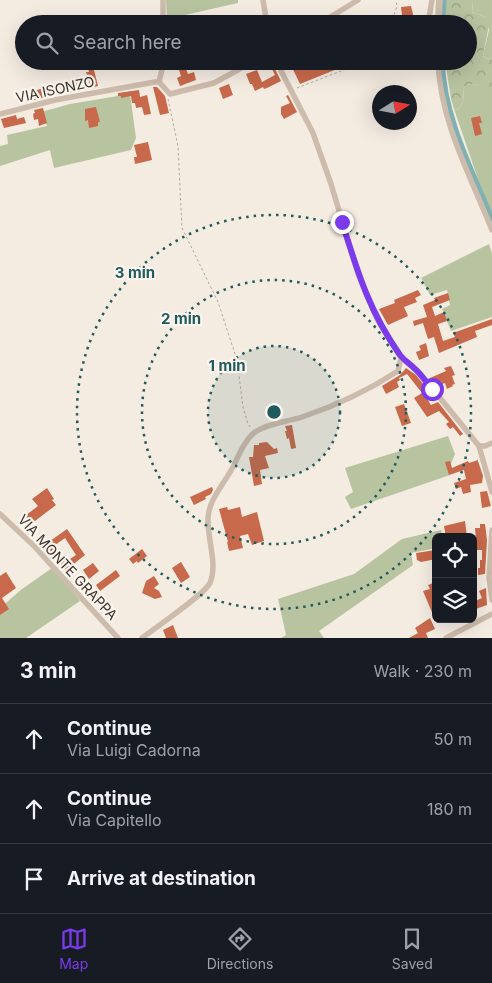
<!DOCTYPE html>
<html lang="en">
<head>
<meta charset="utf-8">
<style>
	body { margin:0; font-family:Inter,sans-serif; background:#242831; color:#f1f3f6 }
	.controls { position:absolute; right:15px; bottom:15px; display:grid; overflow:hidden; border-radius:8px; box-shadow:0 5px 20px #0002 }
	.controls button { width:45px; height:45px; display:grid; place-items:center; padding:0; border:0; border-bottom:1px solid #363941; background:#171b24; color:#f1f3f6; font:25px sans-serif }
	.compass { position:absolute; left:372px; top:85px; width:45px; height:45px; border-radius:50%; background:#171b24; box-shadow:0 5px 20px #0002; rotate:79deg }
	.stop { position:absolute; width:15px; height:15px; margin:-11px; border:4px solid #7c3aed; border-radius:50%; background:#fff }
	.stop.end { background:#7c3aed; border-color:#fff; box-shadow:0 1px 5px #0008 }
	.list { margin:0; padding:0; list-style:none }
	h2 { display:flex; justify-content:space-between; align-items:center; height:65px; margin:0; padding:0 20px; font-size:21px }
	h2 small { font-size:16px; font-weight:400; color:#9ea1a6 }
	.list li { display:grid; grid-template-columns:32px 1fr auto; gap:15px; align-items:center; box-sizing:border-box; height:70px; padding:0 20px; border-top:1px solid #363941 }
	.list b { display:block; font-size:19px; white-space:nowrap }
	.list p { margin:0; font-size:16px; white-space:nowrap; color:#9ea1a6 }
	.list em { font-size:16px; font-style:normal; color:#9ea1a6 }
	.icon { flex:none; width:28px; height:28px; fill:none; stroke:currentColor; stroke-width:2; stroke-linecap:round; stroke-linejoin:round }
	.map { position:relative; flex:none; width:492px; height:638px; overflow:hidden }
	.search { position:absolute; background:#171b24; box-shadow:0 5px 20px #0002; left:15px; right:15px; top:15px; height:55px; display:flex; align-items:center; gap:12px; box-sizing:border-box; padding:0 18px; border-radius:28px; color:#9ea1a6; font-size:19px }
	.sheet { height:275px; background:#171b24 }
	nav { display:flex; justify-content:space-around; align-items:center; box-sizing:border-box; height:70px; border-top:1px solid #363941; background:#171b24; font-size:14px; color:#9ea1a6 }
	nav a { display:grid; justify-items:center; gap:2px }
	nav .on { color:#7c3aed }
	.map>svg:first-child { display:block }
</style>
</head>
<body>
<div class="map">
<svg width="492" height="638" viewBox="0 0 492 638">
	<defs>
		<pattern id="forest-crowns" width="20" height="18" patternUnits="userSpaceOnUse" patternTransform="scale(1.25)"><rect width="20" height="18" fill="#b8c4a0"/><path d="M2 6a3 3 0 1 1 6 0M12 15a3 3 0 1 1 6 0" fill="none" stroke="#97a083"/></pattern>
	</defs>
	<rect width="100%" height="100%" fill="#f4ebe1"/>
	<g fill="#b8c4a0">
		<path d="M166,0H238V3L167,19Z"/>
		<path d="M473,0H492V58L487,59L483,56L489,30L485,17L472,12Z"/>
		<path d="M476,84L489,93H492V214L480,185L454,109L458,110L463,102L464,88L467,85Z"/>
		<path d="M130,94L136,138L131,150L54,168L50,150L0,166V146L8,144L7,135L47,126L41,112L70,104Z"/>
		<path d="M489,244L492,253V317L451,331L442,309L450,305L447,290L430,295L421,278Z"/>
		<path d="M448,436L455,454L450,466V475L351,509L345,497L353,492L345,468Z"/>
		<path d="M441,530L442,537H436V548L411,553L413,565L319,631L324,638H281L286,635L278,599L354,574L402,539Z"/>
		<path d="M55,566L80,601L26,638H0V608L22,589Z"/>
	</g>
	<path fill="url(#forest-crowns)" d="M436,0H473L472,12L485,17L489,25L483,56L487,59L492,58V93H485L476,84L467,85L464,88L463,102L458,110L454,109L451,99L445,61H468V24H435Z"/>
	<g fill="none" stroke-linecap="round" stroke-linejoin="round">
		<g stroke="#7fb0b2" stroke-width="5.5">
			<path d="M442,24L444,0"/>
			<path d="M442,61C444,117 471,168 492,219"/>
		</g>
	</g>
	<g fill="#c8694b">
		<path d="M411,6L414,18L413,19V21L410,22V24H403L401,7Z"/>
		<path d="M86,61H104V63L93,66L98,86L91,88L86,72H89Z"/>
		<path d="M173,61H181L182,64H184L188,74L194,72L196,80L180,86L177,78L181,76L178,67L175,68Z"/>
		<path d="M263,61H271L281,81L267,88L264,89L263,87L255,91L252,84H250L246,74L257,70L262,82L275,75L269,63L261,67L259,63Z"/>
		<path d="M289,61H316L318,66L329,61H357L300,84Z"/>
		<path d="M76,80H79L81,89L62,94L60,83Z"/>
		<path d="M229,84L233,95L223,99L219,88Z"/>
		<path d="M153,87H157L165,96L169,113L160,115Z"/>
		<path d="M45,88L47,97L26,102L24,93Z"/>
		<path d="M139,90L140,97L147,95L151,114L144,115L142,107L136,108L135,103H132L131,96L121,98V96H118V93Z"/>
		<path d="M288,95L297,112L284,119L281,114V107L290,103L286,96Z"/>
		<path d="M96,107L100,122H98V126L89,128L88,120L85,121V109Z"/>
		<path d="M43,108L47,123L39,126L38,119L34,120L33,114L35,113L34,110Z"/>
		<path d="M16,115L17,119L24,117L26,123L4,128L1,119Z"/>
		<path d="M480,116L482,123H479L482,134L475,136L471,118Z"/>
		<path d="M148,142L152,160L135,164L134,157H137L134,145Z"/>
		<path d="M418,290L421,295L415,298L417,302L404,307L408,316L388,325L379,309L395,303L394,300Z"/>
		<path d="M448,293L450,300L432,307L435,316L444,312L447,321L438,324L443,341L455,337L453,333L492,319V325L475,331L477,337L439,353L434,337L428,339L423,323L414,326L413,321L427,317L423,305L435,300L434,298Z"/>
		<path d="M426,343L429,356L419,360L416,352L421,350L419,346Z"/>
		<path d="M451,366L455,375L452,376L455,384L452,385L453,386L447,389L445,383L442,384L441,381L435,384L430,378L446,371L444,368Z"/>
		<path d="M406,368L416,375L431,394L426,397L431,405L438,402L463,434L460,436L453,427L450,429L446,424L449,422L439,411L427,417L414,398L422,393L407,374L399,378L400,380L397,382L399,387L386,394L382,386L400,375Z"/>
		<path d="M404,404L411,423L402,426L395,407Z"/>
		<path d="M292,425L296,448L291,449L289,438L287,439L285,431H287L285,426Z"/>
		<path d="M267,442L274,449L277,448L278,453L265,456L269,468L260,470L262,484L254,486L249,457H253L254,445H259V443Z"/>
		<path d="M477,458L483,476L482,483L470,485L471,492L463,494L461,487L456,489L454,483L466,479L464,470L449,475L445,462L450,461L452,468L468,461L469,463L478,460Z"/>
		<path d="M212,487L213,490L211,494L205,497L206,499L194,505L190,497Z"/>
		<path d="M47,488L54,499L52,500L56,505L31,524L25,516L38,506L32,499Z"/>
		<path d="M487,491L491,506L482,508L480,492Z"/>
		<path d="M227,507L228,510L240,507L242,517L257,512L264,541L252,545L248,534L240,536L243,548L229,551L227,542H228L219,509Z"/>
		<path d="M465,521L467,537H459L458,533L446,537L444,526Z"/>
		<path d="M480,524H485L487,540L485,574L478,575V568H480V560H482V550H477L475,528H480Z"/>
		<path d="M67,529L85,555L71,566L72,568L67,572L59,562L65,558L67,561L76,555L65,538L55,545L58,549L52,553L46,544Z"/>
		<path d="M142,549L147,556L138,563L137,561L133,564L129,559Z"/>
		<path d="M436,550V559L421,562L417,560L416,553Z"/>
		<path d="M181,562L190,577L181,583L172,568Z"/>
		<path d="M93,563L99,571L89,579L83,570Z"/>
		<path d="M116,570L120,576L100,591L96,585Z"/>
		<path d="M6,572L16,588L2,598L9,609L0,615V576Z"/>
		<path d="M154,576L159,584L154,588L159,591L162,597L155,599L142,593L146,581Z"/>
		<path d="M436,582V622L423,591L430,589L428,585Z"/>
		<path d="M486,588L487,605L473,610V602L482,598L479,591Z"/>
		<path d="M430,618L435,629L426,633L428,638H409L418,633L415,628Z"/>
		<path d="M173,625L178,638H166L163,630Z"/>
	</g>
	<g fill="none" stroke-linecap="round" stroke-linejoin="round">
		<g stroke="#b9a596" stroke-width="1" stroke-dasharray="2.5 2.5" stroke-linecap="butt">
			<path d="M391,24L397,6L396,0"/>
			<path d="M297,88L367,61"/>
			<path d="M168,99L178,146L182,228L218,302L237,360L243,407L248,424L251,428"/>
		</g>
		<g stroke="#cdbbac" stroke-width="5.5">
			<path d="M163,0V24"/>
			<path d="M263,0L267,24"/>
			<path d="M319,24L358,0"/>
			<path d="M428,24L432,0"/>
			<path d="M439,24L440,0"/>
			<path d="M276,61L313,133L331,184L358,274L377,319L401,358L419,372L479,446L492,492"/>
			<path d="M438,61C440,121 470,175 492,230"/>
			<path d="M159,82L164,61"/>
			<path d="M0,114L55,100L155,82H159L170,94L214,83L254,61"/>
			<path d="M479,446H485L492,443"/>
			<path d="M0,514L33,545L118,638"/>
			<path d="M492,530L489,578L492,600"/>
			<path d="M142,638C156,627 204,595 210,583C218,563 207,539 208,518C209,499 224,484 233,467C239,455 244,441 255,432C268,423 287,422 302,417C335,406 369,390 398,371L401,358"/>
			<path d="M446,638L492,614"/>
		</g>
	</g>
	<g fill="none" stroke-linecap="round" stroke-linejoin="round">
		<path stroke="#7c3aed" stroke-width="6" d="M342,222C358,273 369,311 400,355C404,360 410,364 414,368C421,374 426,382 432,389"/>
	</g>
	<circle cx="274" cy="412" r="66" fill="#1f5a5e" fill-opacity=".12"/>
	<g fill="none" stroke="#1f5a5e" stroke-width="2.5" stroke-dasharray="2.5 5">
		<circle cx="274" cy="412" r="66"/>
		<circle cx="274" cy="412" r="132"/>
		<circle cx="274" cy="412" r="197"/>
	</g>
	<g text-anchor="middle" dominant-baseline="central" stroke-width="4.5" stroke-linejoin="round" paint-order="stroke">
		<g font-size="14" fill="#3b302b" stroke="#fbf5ee">
			<text transform="translate(55 89) rotate(-12)">VIA ISONZO</text>
			<text transform="translate(68 567) rotate(47)">VIA MONTE GRAPPA</text>
		</g>
	</g>
	<circle cx="274" cy="412" r="8" fill="#1f5a5e" stroke="#fbf5ee" stroke-width="2.5"/>
	<g font-size="15" text-anchor="middle" font-weight="bold" fill="#1f5a5e" stroke="#fbf5ee" stroke-width="4.5" stroke-linejoin="round" paint-order="stroke">
		<text x="135" y="278">3 min</text>
		<text x="181" y="324">2 min</text>
		<text x="227" y="371">1 min</text>
	</g>
</svg>
<div class="controls">
<button><svg class="icon" aria-label="locate" viewBox="0 0 24 24"><circle cx="12" cy="12" r="6"/><path d="M12 2v4M12 18v4M2 12h4M18 12h4"/></svg></button>
<button><svg class="icon" aria-label="layers" viewBox="0 0 24 24"><path d="M12 4l9 5-9 5-9-5zM3 14l9 5 9-5"/></svg></button>
</div>
<svg class="compass" viewBox="-18 -18 36 36"><path d="M0-13l5 13h-10z" fill="#e53935"/><path d="M0 13l5-13h-10z" fill="#9ea1a6"/></svg>
<div class="stop" style="left:432px;top:389px"></div>
<div class="stop end" style="left:342px;top:222px"></div>
<div class="search"><svg class="icon" aria-label="search" viewBox="0 0 24 24"><circle cx="10" cy="10" r="6"/><path d="M15 15l6 6"/></svg>Search here</div>
</div>
<section class="sheet">
<h2>3 min<small>Walk · 230 m</small></h2>
<ul class="list">
<li><svg class="icon" aria-label="ahead" viewBox="0 0 24 24"><path d="M12 20V5M6 11l6-6 6 6"/></svg><div><b>Continue</b><p>Via Luigi Cadorna</p></div><em>50 m</em></li>
<li><svg class="icon" aria-label="ahead" viewBox="0 0 24 24"><path d="M12 20V5M6 11l6-6 6 6"/></svg><div><b>Continue</b><p>Via Capitello</p></div><em>180 m</em></li>
<li><svg class="icon" aria-label="arrive" viewBox="0 0 24 24"><path d="M6 21V4h12l-3 4 3 4H6"/></svg><div><b>Arrive at destination</b></div></li>
</ul>
</section>
<nav>
<a class="on"><svg class="icon" aria-label="map" viewBox="0 0 24 24"><path d="M3 6l6-2 6 2 6-2v14l-6 2-6-2-6 2zM9 4v14M15 6v14"/></svg>Map</a>
<a><svg class="icon" aria-label="directions" viewBox="0 0 24 24"><path d="M12 3l9 9-9 9-9-9zM9 14v-3h6M13 9l2 2-2 2"/></svg>Directions</a>
<a><svg class="icon" aria-label="saved" viewBox="0 0 24 24"><path d="M7 4h10v16l-5-4-5 4z"/></svg>Saved</a>
</nav>
</body>
</html>
